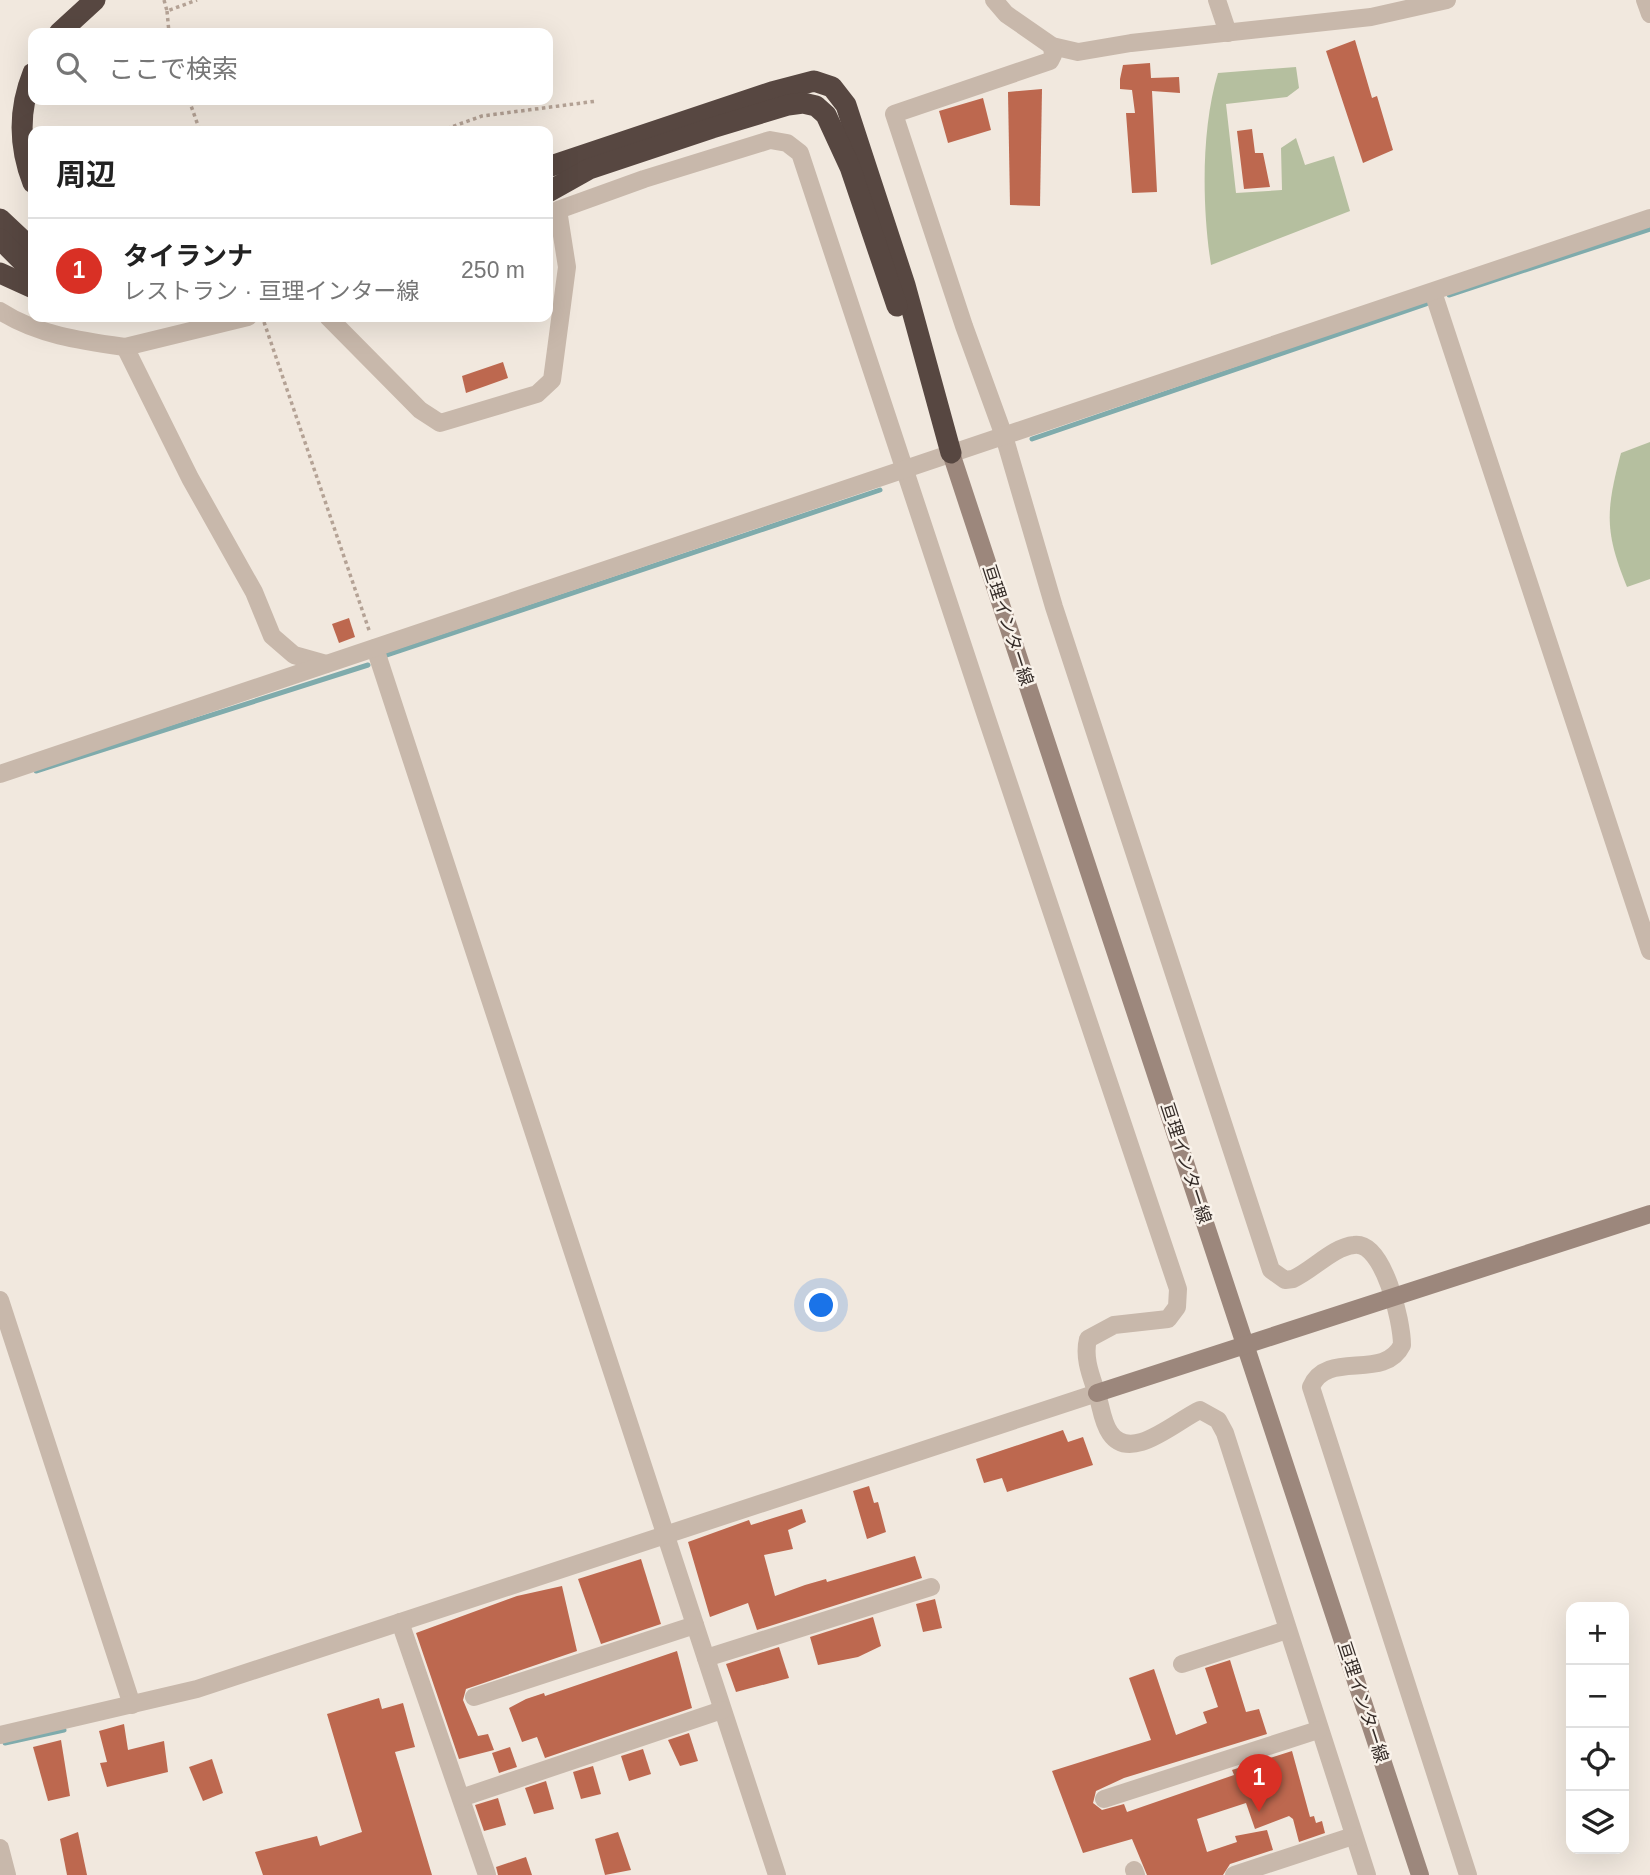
<!DOCTYPE html>
<html lang="ja">
<head>
<meta charset="utf-8">
<style>
	body { margin:0; font-family:Helvetica,"Noto Sans JP",sans-serif; background:#f2f2f2; color:#222 }
	.controls { position:absolute; right:21px; bottom:21px; display:grid; overflow:hidden; border-radius:14px; box-shadow:0 7px 28px #0002 }
	.controls button { width:63px; height:63px; display:grid; place-items:center; padding:0; border:0; border-bottom:2px solid #e0e0e0; background:#fff; color:#222; font:35px sans-serif }
	.you { position:absolute; left:822px; top:1306px; width:24px; height:24px; margin:-18px; border:5px solid #fff; border-radius:50%; background:#1a73e8; box-shadow:0 0 0 10px #1a73e833 }
	.badge { display:grid; place-items:center; width:46px; height:46px; border-radius:50%; background:#d93025; color:#fff; font-size:23px; font-weight:700 }
	.pin { position:absolute; translate:-50% -58px; filter:drop-shadow(0 2px 4px #0008) }
	.pin::after { content:''; position:absolute; top:37px; width:24px; height:21px; background:inherit; clip-path:polygon(0 0,100% 0,50% 100%) }
	.list { margin:0; padding:0; list-style:none }
	h2 { display:flex; justify-content:space-between; align-items:center; height:91px; margin:0; padding:0 28px; font-size:30px }
	h2 small { font-size:23px; font-weight:400; color:#767676 }
	.list li { display:grid; grid-template-columns:46px 1fr auto; gap:21px; align-items:center; box-sizing:border-box; height:105px; padding:0 28px; border-top:2px solid #e0e0e0 }
	.list b { display:block; font-size:26px; white-space:nowrap }
	.list p { margin:0; font-size:23px; white-space:nowrap; color:#767676 }
	.list em { font-size:23px; font-style:normal; color:#767676 }
	.icon { flex:none; width:38px; height:38px; fill:none; stroke:currentColor; stroke-width:2; stroke-linecap:round; stroke-linejoin:round }
	.map { position:relative; flex:none; width:1650px; height:1875px; overflow:hidden }
	.search { position:absolute; background:#fff; box-shadow:0 7px 28px #0002; left:28px; top:28px; width:525px; height:77px; display:flex; align-items:center; gap:18px; box-sizing:border-box; padding:0 24px; border-radius:14px; color:#767676; font-size:26px }
	.panel { position:absolute; background:#fff; box-shadow:0 7px 28px #0002; left:28px; top:126px; width:525px; height:196px; border-radius:14px }
	.map>svg:first-child { display:block }
</style>
</head>
<body>
<div class="map">
<svg width="1650" height="1875" viewBox="0 0 1650 1875">
	<rect width="100%" height="100%" fill="#f1e8de"/>
	<g fill="#b5bf9f">
		<path d="M1296,67L1299,88L1287,97L1226,104L1236,193L1282,190L1281,148L1296,138L1305,165L1334,156L1350,211L1211,265C1202,207 1201,129 1218,73Z"/>
		<path d="M1650,442V579L1627,587C1604,531 1606,510 1621,453Z"/>
	</g>
	<g fill="none" stroke-linecap="round" stroke-linejoin="round">
		<g stroke="#7fabac" stroke-width="5">
			<path d="M1449,295L1650,229"/>
			<path d="M1032,439L1426,304"/>
			<path d="M387,655L880,490"/>
			<path d="M36,771L368,665"/>
			<path d="M5,1743L64,1730"/>
		</g>
	</g>
	<g fill="#bd684f">
		<path d="M1355,40L1372,98L1377,96L1393,150L1363,163L1326,51Z"/>
		<path d="M1150,63L1151,78L1179,77L1180,93L1152,91L1157,192L1132,193L1126,113H1135L1132,90L1120,89V79L1123,65Z"/>
		<path d="M1042,89L1040,206L1010,205L1008,92Z"/>
		<path d="M983,98L991,130L948,143L939,111Z"/>
		<path d="M1252,129L1255,153H1263L1270,187L1244,189L1237,131Z"/>
		<path d="M503,362L508,378L466,393L462,376Z"/>
		<path d="M349,618L355,637L339,643L332,624Z"/>
		<path d="M1063,1430L1068,1442L1083,1437L1093,1465L1007,1492L1002,1478L984,1483L976,1459Z"/>
		<path d="M869,1486L874,1503L878,1502L886,1532L867,1539L853,1491Z"/>
		<path d="M802,1509L806,1522L788,1530L793,1549L764,1555L775,1596L805,1585L826,1579L827,1582L915,1556L922,1578L757,1630L748,1603L710,1617L688,1542L749,1520L751,1525Z"/>
		<path d="M641,1559L661,1624L601,1644L578,1579Z"/>
		<path d="M562,1586L577,1651L466,1689L463,1700L478,1736L488,1734L494,1750L459,1759L416,1633L517,1596Z"/>
		<path d="M935,1599L942,1628L923,1632L916,1604Z"/>
		<path d="M873,1617L881,1646L858,1657L818,1665L810,1637Z"/>
		<path d="M779,1647L789,1678L736,1692L726,1664Z"/>
		<path d="M677,1651L692,1708L545,1758L537,1737L522,1742L509,1708L526,1699L544,1693L545,1696Z"/>
		<path d="M1230,1660L1246,1712L1259,1709L1267,1734L1124,1778L1096,1791L1093,1803L1102,1810L1124,1804L1127,1812L1234,1775L1232,1770L1292,1751L1310,1817L1314,1816L1316,1823L1322,1821L1325,1833L1299,1842L1293,1819L1289,1816L1255,1829L1246,1803L1197,1819L1207,1852L1237,1842L1235,1836L1267,1830L1273,1850L1230,1864L1223,1875H1147L1132,1839L1083,1853L1052,1771L1151,1740L1129,1678L1154,1669L1176,1735L1207,1723L1203,1712L1218,1707L1205,1668Z"/>
		<path d="M379,1698L382,1709L403,1703L415,1747L395,1752L432,1875H263L255,1852L317,1836L320,1846L362,1832L327,1714Z"/>
		<path d="M124,1724L128,1750L164,1741L168,1772L107,1787L100,1763L107,1762L99,1731Z"/>
		<path d="M689,1733L698,1761L680,1766L668,1740Z"/>
		<path d="M61,1740L70,1796L48,1801L33,1747Z"/>
		<path d="M510,1747L517,1767L499,1773L492,1753Z"/>
		<path d="M643,1749L651,1774L629,1781L621,1756Z"/>
		<path d="M212,1759L223,1793L203,1801L189,1767Z"/>
		<path d="M593,1766L601,1794L581,1799L573,1772Z"/>
		<path d="M546,1781L554,1809L534,1814L525,1788Z"/>
		<path d="M498,1798L506,1825L484,1831L475,1805Z"/>
		<path d="M78,1832L87,1875H67L60,1839Z"/>
		<path d="M618,1832L631,1870L605,1875L595,1839Z"/>
		<path d="M526,1857L532,1875H498L496,1867Z"/>
	</g>
	<g fill="none" stroke-linecap="round" stroke-linejoin="round">
		<g stroke="#b4a295" stroke-width="3.5" stroke-dasharray="3.5 3.5" stroke-linecap="butt">
			<path d="M164,0L167,11L197,0"/>
			<path d="M167,11L169,33"/>
			<path d="M189,100L200,131"/>
			<path d="M440,131L482,116L597,101"/>
			<path d="M264,322L370,633"/>
		</g>
		<g stroke="#c8b8ab" stroke-width="18">
			<path d="M994,0L1006,14L1052,46L1078,52L1131,43L1371,17L1447,0"/>
			<path d="M1217,0L1228,33"/>
			<path d="M1645,0L1650,14"/>
			<path d="M1052,46L1053,55L1050,61L894,114L964,326L1004,436L1054,607L1271,1270L1285,1280L1293,1279C1313,1270 1333,1247 1354,1245C1384,1241 1402,1322 1402,1345C1384,1382 1327,1349 1311,1387L1468,1875"/>
			<path d="M1433,292L1650,951"/>
			<path d="M0,311C37,335 82,341 125,347"/>
			<path d="M248,317L125,347L190,478L254,592L272,636L294,655L326,664"/>
			<path d="M328,317L420,410L440,423L537,394L552,380L567,267L558,210L644,179L770,140L787,143L800,153C923,533 1052,910 1178,1289L1177,1307L1168,1319L1114,1325L1088,1339C1083,1359 1092,1378 1098,1397C1101,1408 1103,1423 1110,1433C1131,1464 1177,1420 1200,1410L1218,1420L1225,1433L1367,1875"/>
			<path d="M375,648L777,1875"/>
			<path d="M0,774L1650,218"/>
			<path d="M0,1300L132,1705"/>
			<path d="M400,1622L487,1875"/>
			<path d="M706,1658L931,1587"/>
			<path d="M1182,1664L1287,1630"/>
			<path d="M474,1697L695,1625"/>
			<path d="M0,1735L197,1689L1097,1393"/>
			<path d="M461,1798L722,1710"/>
			<path d="M1104,1799L1318,1730"/>
			<path d="M0,1848L7,1875"/>
			<path d="M1134,1870L1136,1875"/>
			<path d="M1234,1875L1353,1836"/>
		</g>
		<g stroke="#9c877c" stroke-width="18">
			<path d="M951,453L1420,1875"/>
			<path d="M1097,1393L1650,1214"/>
		</g>
		<g stroke="#574741" stroke-width="21">
			<path d="M59,33L95,0"/>
			<path d="M33,73C18,110 19,147 33,183"/>
			<path d="M548,167L772,92L814,81L832,87L846,105L861,151L905,285L951,453"/>
			<path d="M548,192L589,169L712,128L788,105L803,103L816,106L826,115L850,167L897,306"/>
			<path d="M0,219L33,250"/>
			<path d="M0,239L33,272"/>
			<path d="M0,273L33,288"/>
		</g>
	</g>
	<g text-anchor="middle" dominant-baseline="central" stroke-width="5" stroke-linejoin="round" paint-order="stroke">
		<g font-size="18" fill="#362d29" stroke="#f9f2ea">
			<text transform="translate(1008 625) rotate(72)">亘理インター線</text>
			<text transform="translate(1186 1163) rotate(72)">亘理インター線</text>
			<text transform="translate(1363 1702) rotate(72)">亘理インター線</text>
		</g>
	</g>
</svg>
<div class="controls">
<button>+</button>
<button>−</button>
<button><svg class="icon" aria-label="locate" viewBox="0 0 24 24"><circle cx="12" cy="12" r="6"/><path d="M12 2v4M12 18v4M2 12h4M18 12h4"/></svg></button>
<button><svg class="icon" aria-label="layers" viewBox="0 0 24 24"><path d="M12 4l9 5-9 5-9-5zM3 14l9 5 9-5"/></svg></button>
</div>
<div class="you"></div>
<div class="pin badge" style="left:1259px;top:1812px">1</div>
<div class="search"><svg class="icon" aria-label="search" viewBox="0 0 24 24"><circle cx="10" cy="10" r="6"/><path d="M15 15l6 6"/></svg>ここで検索</div>
<section class="panel">
<h2>周辺<small></small></h2>
<ul class="list">
<li><span class="badge">1</span><div><b>タイランナ</b><p>レストラン · 亘理インター線</p></div><em>250 m</em></li>
</ul>
</section>
</div>
</body>
</html>
